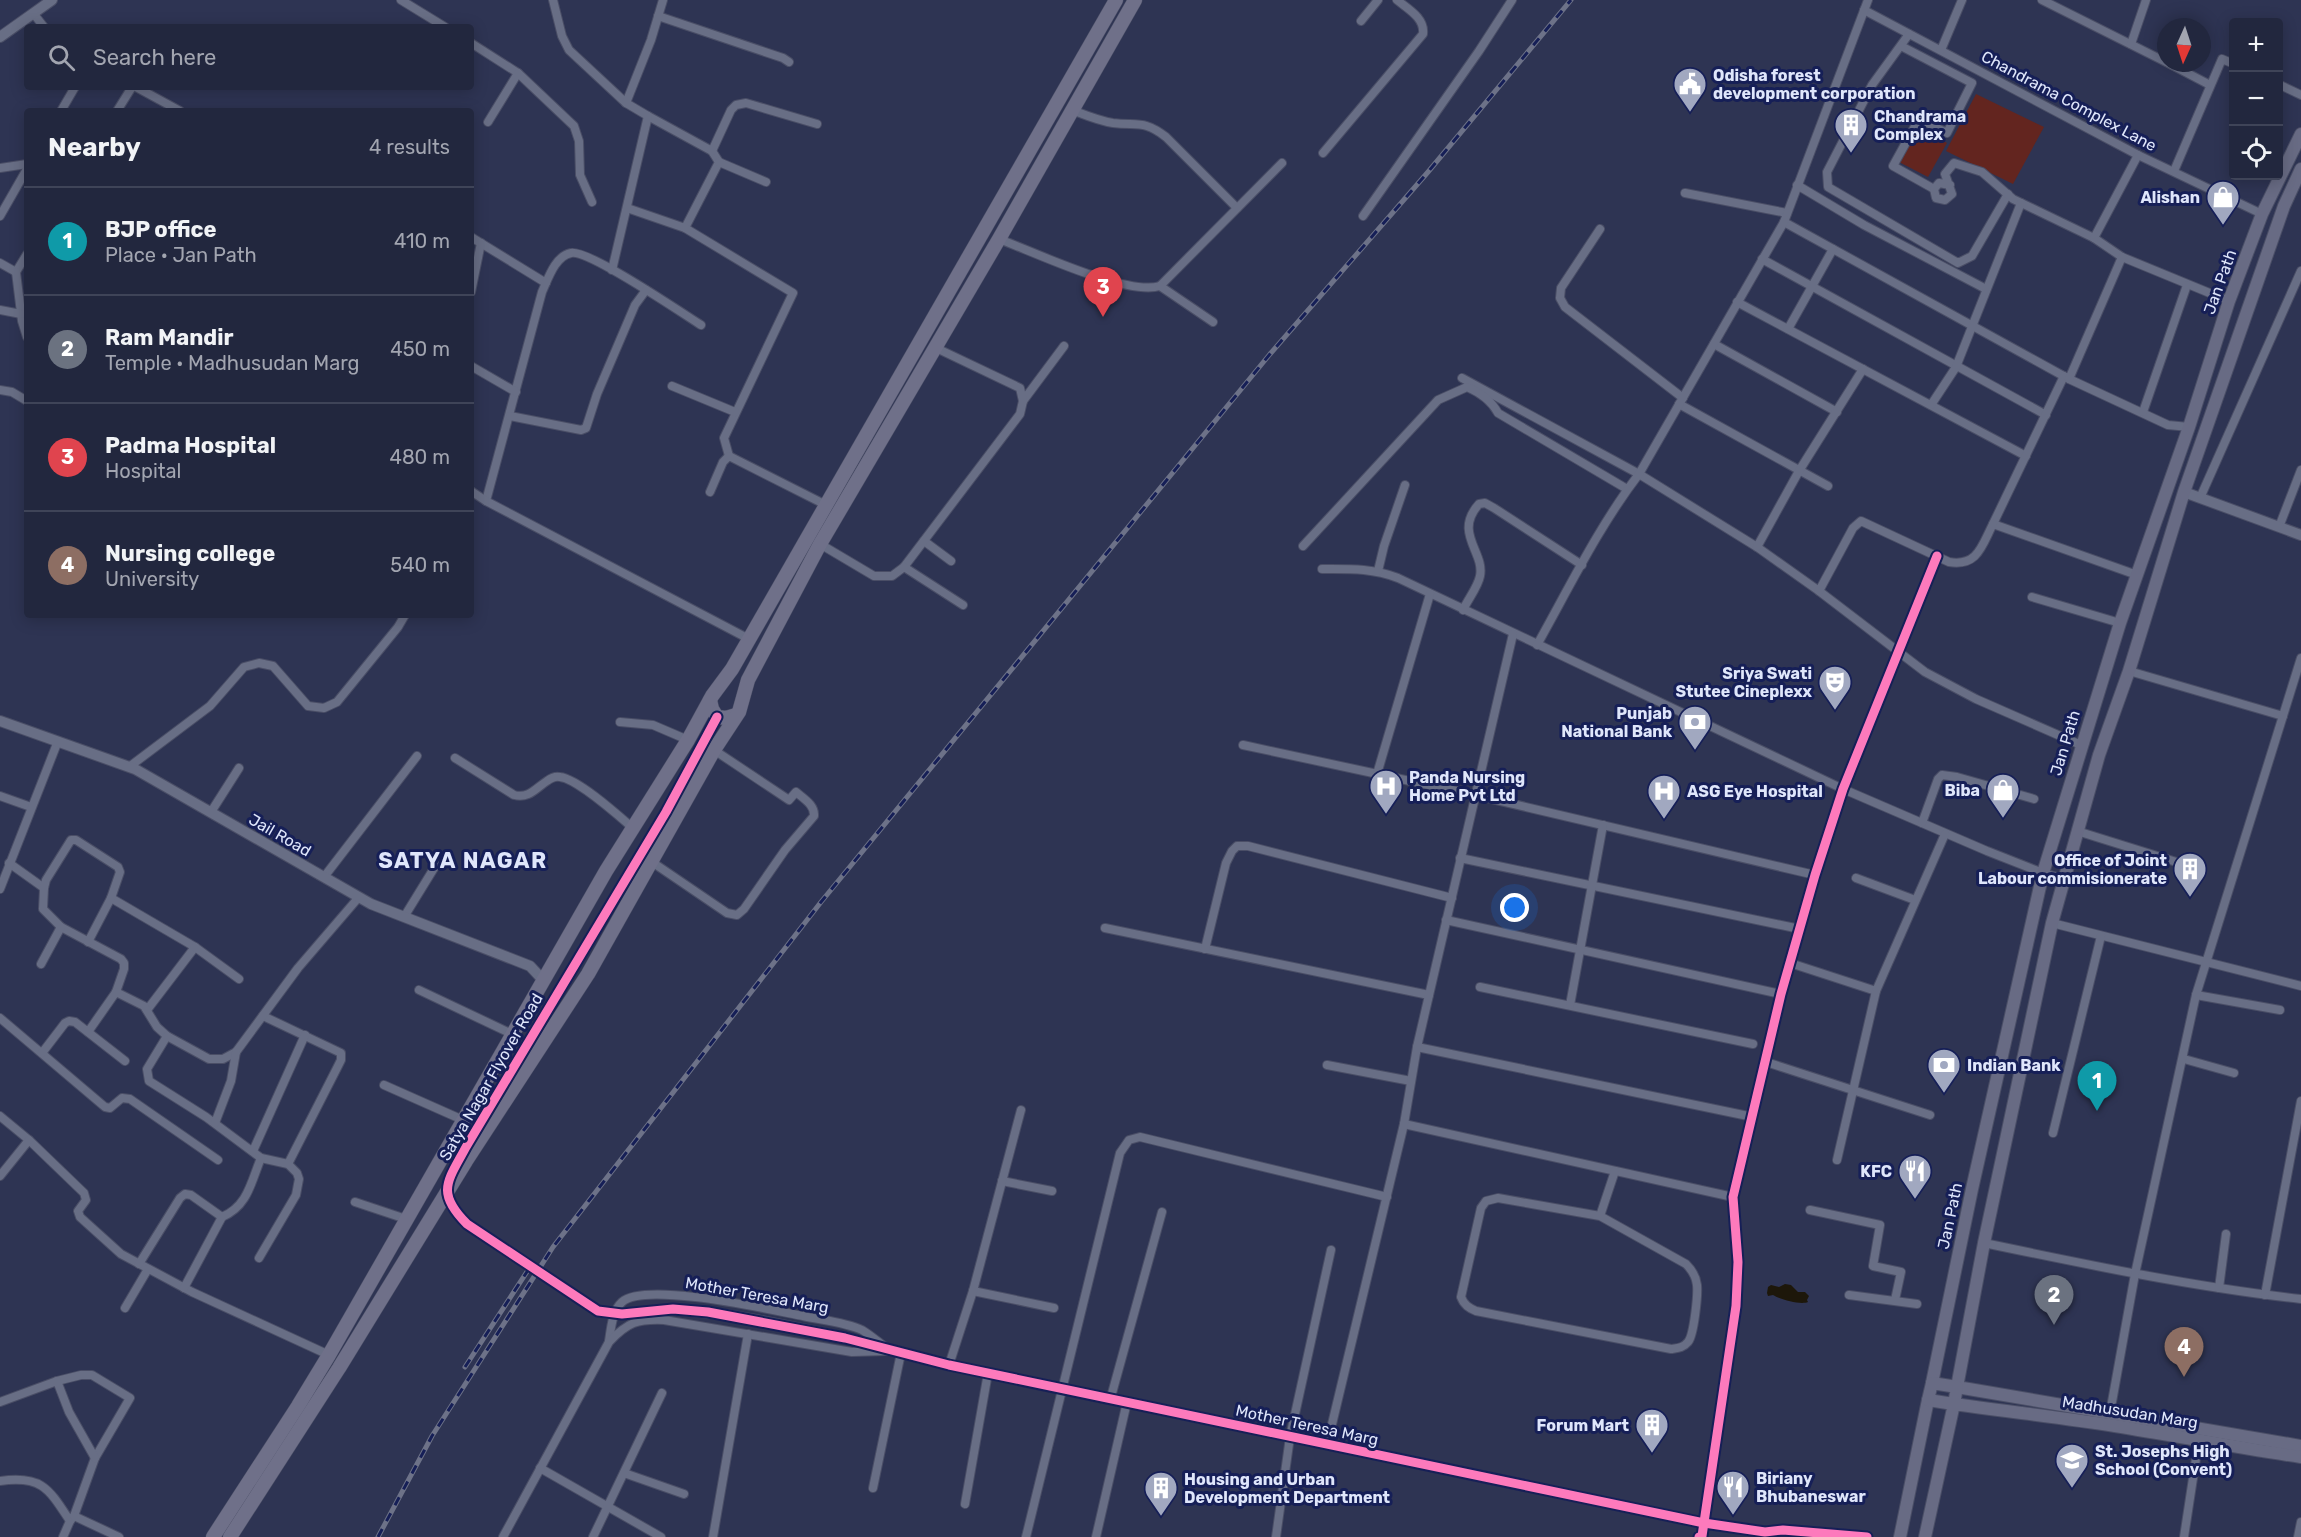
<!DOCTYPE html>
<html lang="en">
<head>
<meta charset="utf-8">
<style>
	body { margin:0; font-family:Rubik,sans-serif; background:#2e3349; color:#f1f3f6 }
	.controls { position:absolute; right:18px; top:18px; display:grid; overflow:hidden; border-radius:6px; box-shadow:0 3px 15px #0003 }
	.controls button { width:54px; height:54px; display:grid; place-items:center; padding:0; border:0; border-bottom:2px solid #3f4458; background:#22273e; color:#f1f3f6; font:30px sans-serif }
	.compass { position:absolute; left:2157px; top:18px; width:54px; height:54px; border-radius:50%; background:#22273e; box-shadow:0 3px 15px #0003; rotate:183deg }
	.you { position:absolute; left:1515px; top:908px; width:21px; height:21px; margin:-15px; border:4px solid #fff; border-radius:50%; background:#1a73e8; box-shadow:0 0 0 9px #1a73e833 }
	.badge { display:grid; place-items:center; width:39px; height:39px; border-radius:50%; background:#a1a8c0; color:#fff; font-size:20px; font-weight:700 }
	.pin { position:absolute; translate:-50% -50px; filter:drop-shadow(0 2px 3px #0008) }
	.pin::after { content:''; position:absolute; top:32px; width:21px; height:18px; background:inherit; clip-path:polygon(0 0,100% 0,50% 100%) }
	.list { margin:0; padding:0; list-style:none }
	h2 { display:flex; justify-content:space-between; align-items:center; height:78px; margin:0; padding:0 24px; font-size:26px }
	h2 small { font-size:20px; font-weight:400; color:#a2a5b0 }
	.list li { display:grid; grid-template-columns:39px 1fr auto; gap:18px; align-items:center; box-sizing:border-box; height:108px; padding:0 24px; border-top:2px solid #3f4458 }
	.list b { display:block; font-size:22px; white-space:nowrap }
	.list p { margin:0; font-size:20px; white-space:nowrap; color:#a2a5b0 }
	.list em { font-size:20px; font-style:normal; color:#a2a5b0 }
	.icon { flex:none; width:33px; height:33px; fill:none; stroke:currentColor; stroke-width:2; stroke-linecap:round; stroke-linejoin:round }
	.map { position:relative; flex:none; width:2301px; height:1537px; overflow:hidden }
	.search { position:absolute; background:#22273e; box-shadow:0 3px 15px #0003; left:24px; top:24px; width:450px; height:66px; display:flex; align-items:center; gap:15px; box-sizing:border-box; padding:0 21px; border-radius:6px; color:#a2a5b0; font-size:22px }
	.panel { position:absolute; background:#22273e; box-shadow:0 3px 15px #0003; left:24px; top:108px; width:450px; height:510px; border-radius:6px }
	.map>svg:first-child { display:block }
</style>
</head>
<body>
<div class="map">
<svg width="2301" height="1537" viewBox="0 0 2301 1537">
	<rect width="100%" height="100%" fill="#2e3453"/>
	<g fill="#63251f">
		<path d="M1976,94L2044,127L2013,184L1946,151Z"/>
		<path d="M1918,126L1947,143L1928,177L1899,162Z"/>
	</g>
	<path fill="#1d170a" d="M1785,1284L1791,1285L1798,1292H1805L1809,1296L1807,1300L1808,1302C1801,1305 1781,1300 1773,1295L1768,1296L1767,1293L1768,1287L1771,1285L1779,1287Z"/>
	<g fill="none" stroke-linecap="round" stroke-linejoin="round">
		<g stroke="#4a4e66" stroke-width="10">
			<g id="minor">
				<path d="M401,0L445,27"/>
				<path d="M553,0L562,36L569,50L626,103"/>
				<path d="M2042,0L2166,62"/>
				<path d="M1864,10L2138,155L2262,214"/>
				<path d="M33,13L44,27"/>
				<path d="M658,16L783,58L789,62"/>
				<path d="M1361,21L1378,0"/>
				<path d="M1909,34L1872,85L1827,172L1828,187L1958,263L1972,256L2008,194"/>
				<path d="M471,43L518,73L488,122"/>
				<path d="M2131,44L2146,0"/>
				<path d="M1901,46L1972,83L1947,133L1919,119L1893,166L1934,189"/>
				<path d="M1941,50L1962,0"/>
				<path d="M2168,63L2210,85"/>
				<path d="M518,73L574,126L579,141L580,175L592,202"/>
				<path d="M2278,84L2301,95"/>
				<path d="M136,87L180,111"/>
				<path d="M1072,110C1085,115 1099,121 1113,123C1138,126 1144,120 1166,137L1237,208"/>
				<path d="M61,111L75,87"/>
				<path d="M117,111L132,87"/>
				<path d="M648,116L712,151L719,162L685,228"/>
				<path d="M712,151L731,110L736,105L746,103L817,124"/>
				<path d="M1323,153L1423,34C1425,18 1408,9 1397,0"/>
				<path d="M719,162L766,182"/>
				<path d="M0,168L27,164"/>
				<path d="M2174,171L2222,59L2234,64"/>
				<path d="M1797,185L1864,225L1986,289"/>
				<path d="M1950,185L1939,183L1934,189L1936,198L1945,200L1952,194L1945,174L1954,163L1982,172L2013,199L2094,238L2122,257L2229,301"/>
				<path d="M1685,193L1787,213"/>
				<path d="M627,208L685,228L793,293L724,438L729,456"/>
				<path d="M0,216L27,169"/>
				<path d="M1363,216L1479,51L1512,0"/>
				<path d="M1784,222L2069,379L2168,425L2189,427"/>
				<path d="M1600,229L1561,288L1560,298L1565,307L1683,398"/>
				<path d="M471,237L546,283"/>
				<path d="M2094,238L2138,155"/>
				<path d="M999,239C1034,252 1126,296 1160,286L1282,163"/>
				<path d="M1762,259L2046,415"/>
				<path d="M0,263L16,272L27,254"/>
				<path d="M612,270L648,116L626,103L651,40L663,0"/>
				<path d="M16,272L22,321L27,337"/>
				<path d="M1160,286L1213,322"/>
				<path d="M471,292L481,243"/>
				<path d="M1737,302L2026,456"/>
				<path d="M0,310L21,314"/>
				<path d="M701,325C682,313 588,249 571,253C555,256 548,279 542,292L486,501L749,639"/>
				<path d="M1788,329L1833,249"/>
				<path d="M1714,344L1837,412"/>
				<path d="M471,366L516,392"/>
				<path d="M2064,376L1993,524L2137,575"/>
				<path d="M1462,378L1639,474L1757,547L1819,591L1925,672L1976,699L2081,745"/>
				<path d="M2069,379L2122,257"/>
				<path d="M672,386L735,412"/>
				<path d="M0,390L12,392L27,401"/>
				<path d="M1023,401L1064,346"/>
				<path d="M1679,404L1828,486"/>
				<path d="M1931,405L1956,367L2021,203"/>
				<path d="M2143,412L2187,285"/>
				<path d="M510,416L581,430L586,428L597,394L635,305L646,290"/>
				<path d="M471,491L486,501"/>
				<path d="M710,492L723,462L729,456L826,505"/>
				<path d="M2200,498L2301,271"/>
				<path d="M2279,527L2301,470"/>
				<path d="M924,541L951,561"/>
				<path d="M820,544L874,576H892L904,567L1020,414L1023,401L1020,388L934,347"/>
				<path d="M1303,546L1438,400L1467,387C1481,393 1491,400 1498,413L1627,489"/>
				<path d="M1757,547L1799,471L1863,369"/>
				<path d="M904,567L963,605"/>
				<path d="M1322,569C1349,569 1372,568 1398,578L1843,789L1987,851L2043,873L2064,879"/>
				<path d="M1378,571L1384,546L1405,485"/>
				<path d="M1819,591L1853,528L1861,521L1949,562C1978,567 1982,545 1993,524"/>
				<path d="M2032,597L2120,623"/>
				<path d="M1463,610C1468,599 1478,587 1480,576C1485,552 1453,533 1479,504L1485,503L1494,508L1582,565"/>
				<path d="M1537,645C1569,588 1599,526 1639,474L1784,222L1868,0"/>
				<path d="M2129,671L2283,716"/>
				<path d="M620,722L653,725L688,740"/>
				<path d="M1243,745L1475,795L1815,875"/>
				<path d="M455,758L514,795C529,799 536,788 547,781C551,778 556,776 560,777C578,779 619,816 634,829"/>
				<path d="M129,767L210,706L244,667L259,663L273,666L308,706L324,708L337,702L398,627L405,615"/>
				<path d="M1377,774L1430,594"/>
				<path d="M0,796L31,807"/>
				<path d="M211,812L239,768"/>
				<path d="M1922,823L1938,779L1942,775L1957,777L2034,799"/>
				<path d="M2077,831L2202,870"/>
				<path d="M1460,858L1800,929"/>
				<path d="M652,862L727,913L737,915L744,909L785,850L814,816C815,805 804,799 796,792L789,800L714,750"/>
				<path d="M9,863L44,888"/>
				<path d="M324,877L417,756"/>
				<path d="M1856,878L1915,900"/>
				<path d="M0,889L58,741"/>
				<path d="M111,898L195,947L147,1010"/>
				<path d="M404,917L436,865"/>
				<path d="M1446,920L1781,994"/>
				<path d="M2052,923L2301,986"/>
				<path d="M61,927L121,959L124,963V969L116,992"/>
				<path d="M1105,928L1429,995"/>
				<path d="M195,947L239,979"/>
				<path d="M1205,949L1226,863L1232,851L1237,846H1248L1452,898"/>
				<path d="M1790,963L1876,991"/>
				<path d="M41,964L61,927L43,909L44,888L46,880L71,840H76L118,867L120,872L111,898L88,942"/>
				<path d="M1480,987L1753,1044"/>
				<path d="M419,990L512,1034"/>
				<path d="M2196,995L2280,1010"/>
				<path d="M1570,1005L1603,825"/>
				<path d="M263,1016L341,1053V1060L337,1068L288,1164"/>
				<path d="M0,1018L105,1107L110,1108L122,1098L130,1099L218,1160"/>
				<path d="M88,1032L116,992L144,1006L157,1027L167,1036L209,1059H223L236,1052L298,968L359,897"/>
				<path d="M167,1036L147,1069L149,1081L206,1117L261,1158L288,1164L297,1173L299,1179L296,1195L259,1258"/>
				<path d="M1417,1047L1753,1117"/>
				<path d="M42,1053L65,1023L69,1021L75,1022L125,1061"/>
				<path d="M2184,1059L2234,1073"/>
				<path d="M1766,1062L1930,1115"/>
				<path d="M1327,1065L1411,1081"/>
				<path d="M384,1085L463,1120"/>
				<path d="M0,1116L29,1140L84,1193L86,1200L78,1211L80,1217L121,1254L192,1292L329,1355"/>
				<path d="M215,1123L231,1081L236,1052"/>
				<path d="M1404,1124L1733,1197"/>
				<path d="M2053,1133L2101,936"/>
				<path d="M253,1151L305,1035"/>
				<path d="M1837,1160L1876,991L1945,834"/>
				<path d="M0,1176L29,1140"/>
				<path d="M1002,1181L1052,1191"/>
				<path d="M355,1202L406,1219"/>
				<path d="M1810,1210L1880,1225L1873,1266L1901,1272L1895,1300"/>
				<path d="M1600,1216L1686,1264C1692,1270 1696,1276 1697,1285C1698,1295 1694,1335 1688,1342C1683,1348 1678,1348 1671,1349L1476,1311C1469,1308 1464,1305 1461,1297L1481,1208L1486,1201L1498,1198L1600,1216L1615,1171"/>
				<path d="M1984,1243C2089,1265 2194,1287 2301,1299"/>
				<path d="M139,1264L180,1198L185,1194L191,1195L222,1217"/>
				<path d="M184,1288L222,1217C248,1206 251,1182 261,1158"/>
				<path d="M2219,1288L2226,1234"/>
				<path d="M973,1291L1054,1308"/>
				<path d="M1849,1295L1917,1304"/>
				<path d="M2265,1295L2301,1101"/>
				<path d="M125,1308L148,1269"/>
				<path d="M609,1341C611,1329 612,1311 622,1302C645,1281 771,1310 803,1316C821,1320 845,1322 862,1330C869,1334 877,1341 884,1346"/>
				<path d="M949,1365L973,1291L1021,1110"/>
				<path d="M57,1381L81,1375H92L130,1398L95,1458L74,1516L70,1521"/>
				<path d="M1111,1397L1162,1212"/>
				<path d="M0,1402L57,1381L69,1412L95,1458"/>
				<path d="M2110,1413L2135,1274L2196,995L2301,658"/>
				<path d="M1327,1445L1404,1124L1417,1047L1513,634"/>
				<path d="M540,1468L661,1537"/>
				<path d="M624,1473L684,1494"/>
				<path d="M0,1481C42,1475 49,1489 70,1521L63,1537"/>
				<path d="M873,1488L901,1353"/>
				<path d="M965,1504L988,1373"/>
				<path d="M74,1516L119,1537"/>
				<path d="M503,1537L609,1342C628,1322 637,1319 664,1320L852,1352L886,1351"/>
				<path d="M593,1537L662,1393"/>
				<path d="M713,1537L748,1334"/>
				<path d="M1026,1537L1120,1153L1129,1140L1140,1137L1387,1197"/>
				<path d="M1096,1537L1127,1402"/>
				<path d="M1276,1537L1290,1437L1331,1250"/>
				<path d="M1699,1537L1702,1536L1736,1306L1738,1262L1733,1197L1781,994L1815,875L1843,789L1937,556"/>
				<path d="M2184,1537L2199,1439"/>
				<path d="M2298,1537L2301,1522"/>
			</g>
		</g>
		<g stroke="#4a4e66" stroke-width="12">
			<g id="tertiary">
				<path d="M0,37L52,0"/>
				<path d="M2184,492L2301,535"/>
				<path d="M0,721L135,769L371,904L530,966L543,980"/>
				<path d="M666,812L717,717"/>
				<path d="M845,1338L949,1365L1704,1523L1765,1532L1783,1530L1867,1537"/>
			</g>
		</g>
		<g stroke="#4a4e66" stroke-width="14">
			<g id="secondary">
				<path d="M2301,169L2284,206L2184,492L2129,671L2099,755L2052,923L1984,1243L1957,1387L2301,1446"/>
				<path d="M1932,1383L1972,1189L2043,873L2120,623L2189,427L2229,301L2262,214L2301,134"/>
				<path d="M1900,1537L1928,1400"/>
				<path d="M1925,1537L1954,1404L1957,1387L1932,1383L1928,1400C1990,1410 2053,1416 2115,1426C2177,1436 2239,1448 2301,1457"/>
			</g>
		</g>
		<g stroke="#4a4e66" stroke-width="15">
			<g id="primary">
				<path d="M710,700L712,709L717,717L726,718L736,715"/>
				<path d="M213,1537L298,1406L329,1355L606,871L688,740L712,696L732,669L1116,0"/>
				<path d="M230,1537L339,1368L466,1161L588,974L714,750L739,712L748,680L820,544L999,239L1135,0"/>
			</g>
		</g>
		<use href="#minor" stroke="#686e85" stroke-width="8"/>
		<use href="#tertiary" stroke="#686e85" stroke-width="10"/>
		<use href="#secondary" stroke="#686b84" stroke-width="12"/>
		<use href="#primary" stroke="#6f7089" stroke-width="14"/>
		<g stroke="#6d7288" stroke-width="5">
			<g id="rail">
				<path d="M465,1367L532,1264"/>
				<path d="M378,1537L432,1436L553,1247L821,902L1270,354L1428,172L1571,0"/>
			</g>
		</g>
		<use href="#rail" stroke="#161f57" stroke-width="3" stroke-dasharray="9" stroke-linecap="butt"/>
		<g stroke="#4a4e66" stroke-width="12" stroke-linecap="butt">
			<path id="tertiary-bridge" d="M666,812L466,1147C448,1181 435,1192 467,1224L598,1311C626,1318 653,1308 681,1310C736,1314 791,1327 845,1338"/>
		</g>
		<use href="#tertiary-bridge" stroke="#686e85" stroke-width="10"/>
		<g stroke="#161f57" stroke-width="13">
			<g id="cycleway">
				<path d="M717,717L666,812L466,1147C448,1181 435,1192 467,1224L598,1311L622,1314L673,1309L708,1312L845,1338L949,1365L1704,1523L1765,1532L1783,1530L1867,1537"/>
				<path d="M1699,1537L1702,1536L1736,1306L1738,1262L1733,1197L1781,994L1815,875L1843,789L1937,556"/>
			</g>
		</g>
		<use href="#cycleway" stroke="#fd7abc" stroke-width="9"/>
	</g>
	<defs>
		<g id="civic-pin" transform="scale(1.725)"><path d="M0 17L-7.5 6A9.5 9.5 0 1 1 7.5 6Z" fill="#a1a8c0" stroke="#161f57"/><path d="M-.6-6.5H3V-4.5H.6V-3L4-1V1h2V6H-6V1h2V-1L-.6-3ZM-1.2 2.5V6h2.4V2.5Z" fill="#fff"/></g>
		<g id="building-pin" transform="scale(1.725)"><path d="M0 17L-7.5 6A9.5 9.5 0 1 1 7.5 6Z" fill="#a1a8c0" stroke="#161f57"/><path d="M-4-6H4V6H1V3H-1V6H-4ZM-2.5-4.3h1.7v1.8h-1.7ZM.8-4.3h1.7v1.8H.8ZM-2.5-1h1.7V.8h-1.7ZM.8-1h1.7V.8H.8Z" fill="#fff"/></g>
		<g id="shop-pin" transform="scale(1.725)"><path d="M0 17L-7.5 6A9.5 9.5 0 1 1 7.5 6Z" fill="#a1a8c0" stroke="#161f57"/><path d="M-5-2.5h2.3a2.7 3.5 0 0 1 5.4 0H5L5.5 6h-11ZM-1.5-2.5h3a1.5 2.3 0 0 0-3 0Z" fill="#fff"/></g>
		<g id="theatre-pin" transform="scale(1.725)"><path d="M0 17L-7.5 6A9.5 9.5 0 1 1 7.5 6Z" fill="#a1a8c0" stroke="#161f57"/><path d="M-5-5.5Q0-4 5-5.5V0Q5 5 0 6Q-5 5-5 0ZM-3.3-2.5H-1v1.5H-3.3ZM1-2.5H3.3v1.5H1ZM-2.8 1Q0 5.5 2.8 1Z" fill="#fff"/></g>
		<g id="bank-pin" transform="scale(1.725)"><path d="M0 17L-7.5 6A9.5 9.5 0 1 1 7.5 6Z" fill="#a1a8c0" stroke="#161f57"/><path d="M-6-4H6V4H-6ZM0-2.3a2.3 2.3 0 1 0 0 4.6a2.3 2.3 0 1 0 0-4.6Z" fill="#fff"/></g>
		<g id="hospital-pin" transform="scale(1.725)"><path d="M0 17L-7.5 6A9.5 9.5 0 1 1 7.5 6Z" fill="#a1a8c0" stroke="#161f57"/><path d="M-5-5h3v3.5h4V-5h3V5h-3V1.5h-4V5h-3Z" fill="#fff"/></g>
		<g id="restaurant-pin" transform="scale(1.725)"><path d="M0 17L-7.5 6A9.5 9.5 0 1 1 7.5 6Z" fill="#a1a8c0" stroke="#161f57"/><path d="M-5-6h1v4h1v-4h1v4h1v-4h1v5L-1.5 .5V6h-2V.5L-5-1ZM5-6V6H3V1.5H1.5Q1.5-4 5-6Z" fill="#fff"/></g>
		<g id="school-pin" transform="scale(1.725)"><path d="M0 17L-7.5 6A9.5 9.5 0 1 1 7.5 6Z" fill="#a1a8c0" stroke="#161f57"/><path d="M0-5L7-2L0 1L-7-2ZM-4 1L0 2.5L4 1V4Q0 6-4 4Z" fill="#fff"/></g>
	</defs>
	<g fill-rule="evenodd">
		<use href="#civic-pin" x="1690" y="84"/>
		<use href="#building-pin" x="1851" y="125"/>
		<use href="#shop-pin" x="2223" y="197"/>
		<use href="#theatre-pin" x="1835" y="682"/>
		<use href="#bank-pin" x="1695" y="722"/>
		<use href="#hospital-pin" x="1386" y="786"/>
		<use href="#shop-pin" x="2003" y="790"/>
		<use href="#hospital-pin" x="1664" y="791"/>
		<use href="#building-pin" x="2190" y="869"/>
		<use href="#bank-pin" x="1944" y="1065"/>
		<use href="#restaurant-pin" x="1915" y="1171"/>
		<use href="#building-pin" x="1652" y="1425"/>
		<use href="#school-pin" x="2072" y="1460"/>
		<use href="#restaurant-pin" x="1733" y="1487"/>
		<use href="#building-pin" x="1161" y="1488"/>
	</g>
	<g text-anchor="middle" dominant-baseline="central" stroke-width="6" stroke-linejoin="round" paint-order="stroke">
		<g font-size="16" font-weight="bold" fill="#dfe6fb" stroke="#161f57" text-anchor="start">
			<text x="1713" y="75">Odisha forest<tspan x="1713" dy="18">development corporation</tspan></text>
			<text x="1874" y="116">Chandrama<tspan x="1874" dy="18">Complex</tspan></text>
			<text x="2200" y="197" text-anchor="end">Alishan</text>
			<text x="1812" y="673" text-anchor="end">Sriya Swati<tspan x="1812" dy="18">Stutee Cineplexx</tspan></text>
			<text x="1672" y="713" text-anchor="end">Punjab<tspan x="1672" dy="18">National Bank</tspan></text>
			<text x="1409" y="777">Panda Nursing<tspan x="1409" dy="18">Home Pvt Ltd</tspan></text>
			<text x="1980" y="790" text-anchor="end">Biba</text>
			<text x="1687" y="791">ASG Eye Hospital</text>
			<text x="2167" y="860" text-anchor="end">Office of Joint<tspan x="2167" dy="18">Labour commisionerate</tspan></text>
			<text x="1967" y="1065">Indian Bank</text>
			<text x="1892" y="1171" text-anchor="end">KFC</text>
			<text x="1629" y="1425" text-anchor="end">Forum Mart</text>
			<text x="2095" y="1451">St. Josephs High<tspan x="2095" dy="18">School (Convent)</tspan></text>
			<text x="1756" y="1478">Biriany<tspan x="1756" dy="18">Bhubaneswar</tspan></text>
			<text x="1184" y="1479">Housing and Urban<tspan x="1184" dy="18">Development Department</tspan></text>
		</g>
		<g font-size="16" fill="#dfe6fb" stroke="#161f57">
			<text transform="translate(2069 101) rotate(28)">Chandrama Complex Lane</text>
			<text transform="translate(2220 282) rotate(-70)">Jan Path</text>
			<text transform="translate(2065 743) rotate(-73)">Jan Path</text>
			<text transform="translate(280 835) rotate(30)">Jail Road</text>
			<text transform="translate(491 1077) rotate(-60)">Satya Nagar Flyover Road</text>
			<text transform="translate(1950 1216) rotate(-78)">Jan Path</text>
			<text transform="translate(757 1295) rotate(10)">Mother Teresa Marg</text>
			<text transform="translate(2130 1412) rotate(9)">Madhusudan Marg</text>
			<text transform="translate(1307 1425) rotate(12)">Mother Teresa Marg</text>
		</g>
		<g font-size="22" font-weight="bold" letter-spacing="1.5" fill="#dfe6fb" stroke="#161f57">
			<text x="463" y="860">SATYA NAGAR</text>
		</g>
	</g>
</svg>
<div class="controls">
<button>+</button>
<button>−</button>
<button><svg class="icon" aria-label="locate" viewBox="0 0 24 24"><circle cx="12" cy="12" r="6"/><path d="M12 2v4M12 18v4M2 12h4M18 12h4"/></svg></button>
</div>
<svg class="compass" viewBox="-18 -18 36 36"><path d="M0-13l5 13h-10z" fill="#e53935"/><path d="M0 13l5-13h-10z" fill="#a2a5b0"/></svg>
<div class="you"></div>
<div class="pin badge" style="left:2097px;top:1111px;background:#0f9aa8">1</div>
<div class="pin badge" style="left:2054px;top:1325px;background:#6b7280">2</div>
<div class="pin badge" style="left:1103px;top:317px;background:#e0444e">3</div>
<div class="pin badge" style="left:2184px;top:1377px;background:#8d6e63">4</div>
<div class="search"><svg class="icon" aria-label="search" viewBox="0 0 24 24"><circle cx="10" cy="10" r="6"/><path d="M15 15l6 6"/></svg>Search here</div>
<section class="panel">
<h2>Nearby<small>4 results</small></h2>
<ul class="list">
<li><span class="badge" style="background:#0f9aa8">1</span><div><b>BJP office</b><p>Place · Jan Path</p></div><em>410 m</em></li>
<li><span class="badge" style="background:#6b7280">2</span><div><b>Ram Mandir</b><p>Temple · Madhusudan Marg</p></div><em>450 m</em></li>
<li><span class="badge" style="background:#e0444e">3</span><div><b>Padma Hospital</b><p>Hospital</p></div><em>480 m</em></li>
<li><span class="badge" style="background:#8d6e63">4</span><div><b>Nursing college</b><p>University</p></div><em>540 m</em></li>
</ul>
</section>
</div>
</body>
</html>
